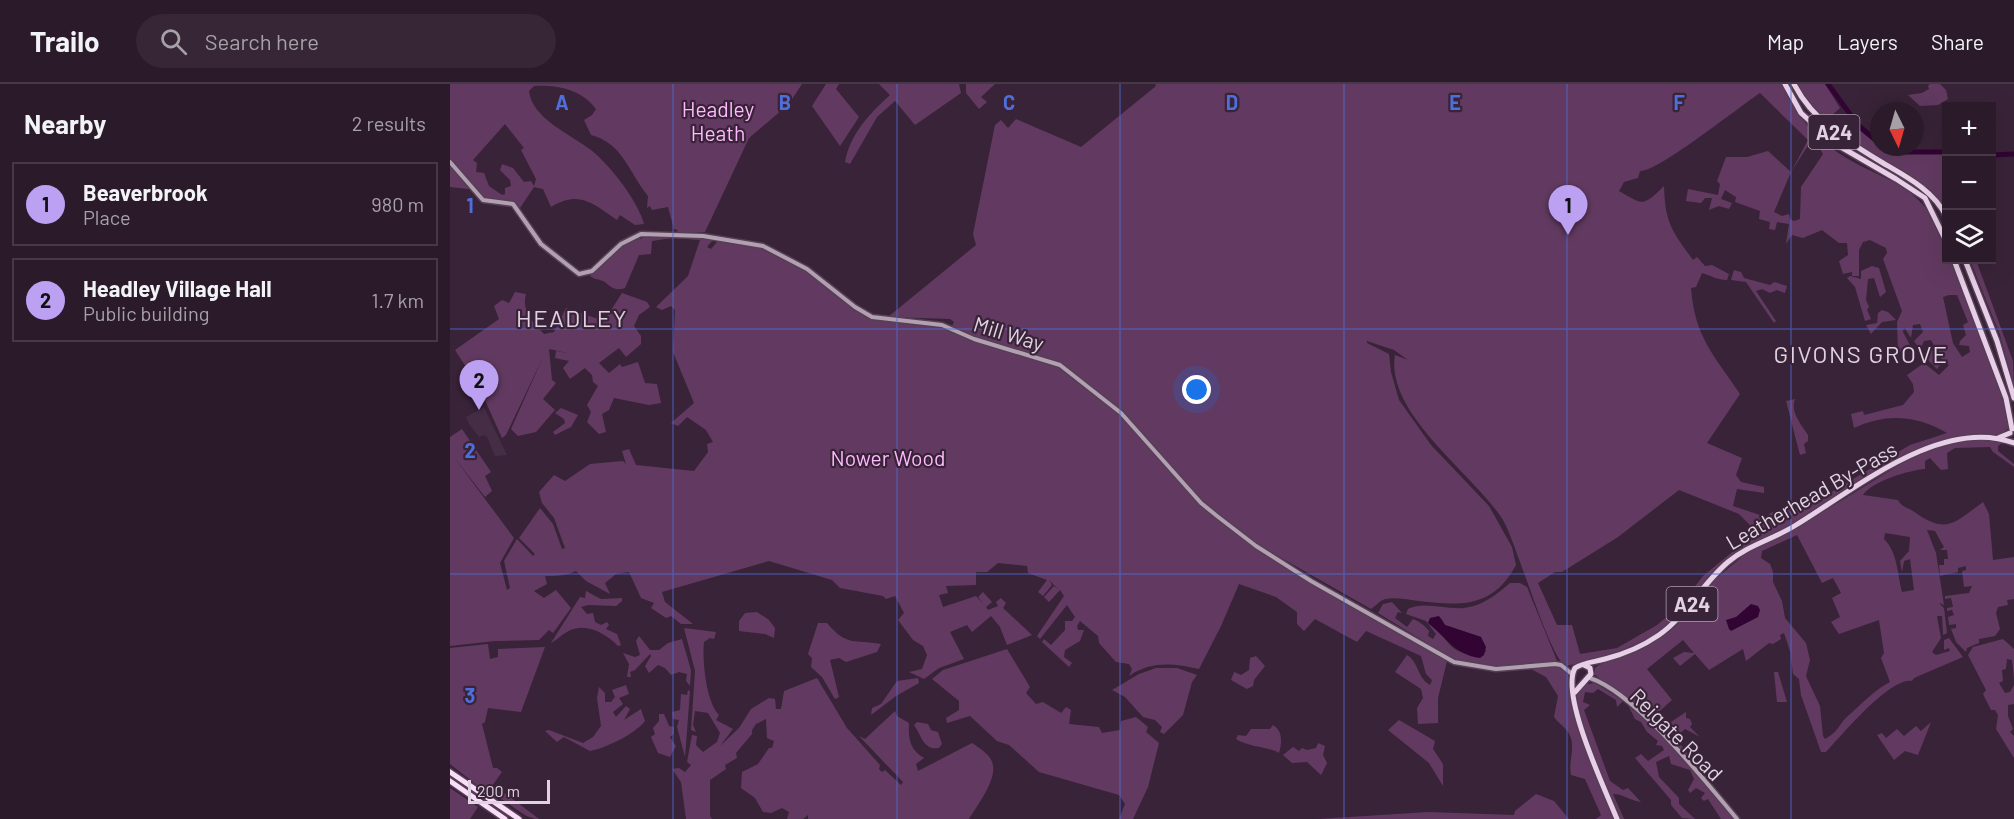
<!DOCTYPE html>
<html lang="en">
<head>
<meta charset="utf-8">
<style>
	body { margin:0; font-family:Barlow,sans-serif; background:#372736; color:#f1f3f6 }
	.controls { position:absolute; right:18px; top:18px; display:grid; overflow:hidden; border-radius:0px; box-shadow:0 6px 24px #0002 }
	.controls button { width:54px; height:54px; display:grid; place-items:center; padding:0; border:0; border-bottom:2px solid #473847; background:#2b1a2a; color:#f1f3f6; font:30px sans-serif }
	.compass { position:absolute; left:1420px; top:18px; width:54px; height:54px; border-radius:50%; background:#2b1a2a; box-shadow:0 6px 24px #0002; rotate:175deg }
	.scale { position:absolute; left:18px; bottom:15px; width:82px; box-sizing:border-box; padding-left:6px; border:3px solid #e0d2e0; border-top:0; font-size:16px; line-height:21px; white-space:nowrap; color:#e0d2e0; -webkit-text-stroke:4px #392338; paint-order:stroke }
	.you { position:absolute; left:747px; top:306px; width:21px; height:21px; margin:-15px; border:4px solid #fff; border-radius:50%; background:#1a73e8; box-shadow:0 0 0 9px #1a73e833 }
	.badge { display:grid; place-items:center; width:39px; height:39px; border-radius:50%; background:#bca0f2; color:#111; font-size:20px; font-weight:700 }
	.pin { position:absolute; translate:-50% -50px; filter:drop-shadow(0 2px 3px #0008) }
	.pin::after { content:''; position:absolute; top:32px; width:21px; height:18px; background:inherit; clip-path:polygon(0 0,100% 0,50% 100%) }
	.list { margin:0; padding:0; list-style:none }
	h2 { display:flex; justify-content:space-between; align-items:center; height:78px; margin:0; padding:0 24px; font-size:26px }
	h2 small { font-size:20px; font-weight:400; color:#a6a1a8 }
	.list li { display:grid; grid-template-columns:39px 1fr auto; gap:18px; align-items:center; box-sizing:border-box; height:84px; margin:0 12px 12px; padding:0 12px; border:2px solid #473847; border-radius:0px }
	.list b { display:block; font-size:22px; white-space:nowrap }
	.list p { margin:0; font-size:20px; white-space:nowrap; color:#a6a1a8 }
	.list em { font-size:20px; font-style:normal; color:#a6a1a8 }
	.icon { flex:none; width:33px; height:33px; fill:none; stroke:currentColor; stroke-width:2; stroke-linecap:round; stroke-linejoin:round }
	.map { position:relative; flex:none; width:1564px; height:735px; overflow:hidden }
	header { display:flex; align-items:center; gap:36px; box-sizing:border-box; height:84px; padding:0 30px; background:#2b1a2a; border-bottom:2px solid #473847 }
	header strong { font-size:28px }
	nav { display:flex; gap:33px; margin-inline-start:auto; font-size:21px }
	.search { width:420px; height:54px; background:#372736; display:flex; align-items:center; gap:15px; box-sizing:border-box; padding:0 21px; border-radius:33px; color:#a6a1a8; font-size:22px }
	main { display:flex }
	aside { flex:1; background:#2b1a2a }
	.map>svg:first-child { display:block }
</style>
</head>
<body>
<header>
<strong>Trailo</strong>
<div class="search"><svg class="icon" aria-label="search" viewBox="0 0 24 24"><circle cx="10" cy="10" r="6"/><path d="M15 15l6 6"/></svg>Search here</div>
<nav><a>Map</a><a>Layers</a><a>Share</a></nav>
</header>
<main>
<aside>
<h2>Nearby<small>2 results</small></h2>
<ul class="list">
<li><span class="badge">1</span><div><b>Beaverbrook</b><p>Place</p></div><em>980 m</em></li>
<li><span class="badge">2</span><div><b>Headley Village Hall</b><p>Public building</p></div><em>1.7 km</em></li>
</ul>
</aside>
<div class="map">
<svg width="1564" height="735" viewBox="0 0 1564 735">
	<rect width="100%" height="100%" fill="#392338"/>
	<path fill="#462d46" d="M34,323L38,332L57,371L45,372L37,353L34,351L29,353L19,340L16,333Z"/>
	<g fill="#623a61" fill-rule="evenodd">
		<path d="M0,0H352L339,20L299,54L255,148L225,150L228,146L224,145L218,123L202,126L200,122L197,124L198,112C179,89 173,59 141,51L134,36L142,31L146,25C131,5 107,1 84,2L79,7C82,35 122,51 141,66C160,81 188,117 194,140L185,141L170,131L167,136C142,119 130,106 101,123L93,105L84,103L70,124L58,116L34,115L27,106L0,103ZM55,40L74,64L71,66L86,95L84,102L81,97L74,98L63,84L52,80L50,86L60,96L61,102L55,104V110L52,111L39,102L34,89L26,88L27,79L23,76Z"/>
		<path d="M376,0H389L386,5L409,33L390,62L362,22Z"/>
		<path d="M429,0H509L511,9L465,41L445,17L427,33L400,80L395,78C400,50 420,29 440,11Z"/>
		<path d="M516,0H545L531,13L537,18L529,25L516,9Z"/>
		<path d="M705,0H1331C1344,27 1357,45 1382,64C1418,93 1464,94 1486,141C1492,153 1496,162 1496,176H1502C1515,209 1562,313 1560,343L1549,351L1516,352L1475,363L1337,445L1306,457L1277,475L1260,490L1231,529L1209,549L1162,571L1116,582C1100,576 1067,460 1053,436C1025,391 935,330 945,271L958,276L944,266L917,257V259L939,270L941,288L949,316L981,361L1039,422L1062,463L1066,481C1043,524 1011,522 969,517C959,516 946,513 936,515C930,516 926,522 921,525L812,463L809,467L977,563L997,577L988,614V639L968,640L967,624L973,614L971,605L945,588L957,571C969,578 967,594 980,601L982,596L976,590L971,572L916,547L907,558L865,535L854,547L847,540V528L826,513L789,500L771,542L749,585C724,579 700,577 679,592L682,585L679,580L666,578L649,559L648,552L630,537L627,542L628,546H634L630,557L615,566L614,573L622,579L619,583L592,558L594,555L601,561L615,546V537H622L625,533L617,521L590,555L587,552L614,512L610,506L599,518L594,513L604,502L609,506L599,496L602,501L593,512L588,508L597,496L578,489L577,482L548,479L537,488H526V501L496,502L498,509L489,511L493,523L526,512L533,520L528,513L533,508L542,518L536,523L538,526L548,522L546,518L551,514L556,519L553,524L582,551L557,561L550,543L541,532L522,548L517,541L500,548L514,575L489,584L474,595L459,588L472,585L477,571L473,562L463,556L448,536L454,529L445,512L436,515L433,512L390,504L382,496L319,477L212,508L215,518L243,540H231L221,532L216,534L201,524L204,519L191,514L179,488L166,490L155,499L160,510L136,497L126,487C115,492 106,492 95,492L97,500L84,507L94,514L106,506L121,524L103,549L99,546L89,556L45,557L0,562V353L12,345L41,388L35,392L42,407L35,413L3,372L64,454L50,479L57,506L60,504L54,477L67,455L83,472L85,470L69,454L90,424L103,440L112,465L115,464L104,434L92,419L89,408L104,391L115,397L140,380L173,377L176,380L172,367L179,365L186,381L244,387L258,368L257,360L263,358L256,346L237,333L228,342L221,339L244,319L223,268L225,226L221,222L212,226L206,223L238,192L250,156L222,154L202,157L201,170L189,171L175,204C163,208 160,201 153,197C149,195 145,196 140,192L169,163L187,153L191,155L195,152L257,154L262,157L257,163L261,165L268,157L312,164L327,170L356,187L404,226L420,234L501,244L504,238L500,235L438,233L526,161L523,150L545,41L551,36L558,44L566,35L631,63L706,2ZM1310,9L1358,56L1341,88L1318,67L1297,73H1276L1267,97L1270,100L1268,111L1238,105L1236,117L1251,119L1255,114H1262L1259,126L1269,122L1279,125L1282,119L1271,115L1275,106L1286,113L1285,118L1310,127L1309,135L1320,138L1319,145L1325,146L1327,138L1339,140L1336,160L1342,151L1353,154L1372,146L1389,159H1397L1398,171L1389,177L1393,190L1402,188V192H1409V166L1413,158L1420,156L1436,164L1437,169L1433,175L1452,227L1447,238L1448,269L1461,263L1453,248L1454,243L1461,254L1463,241L1470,240L1473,248L1464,257L1470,266L1474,257L1481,256L1486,265L1472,270L1487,285L1490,281L1483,275L1487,271L1499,281L1489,291L1474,279L1457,291L1463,300L1464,308L1453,321L1414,331L1413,327L1401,330L1404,344C1436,329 1467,331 1497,349L1460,361L1353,425L1340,423L1328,430L1322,428L1316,433L1283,422L1287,405L1314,409V403L1291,398L1286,391L1292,374L1257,359L1290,310C1264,271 1245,254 1241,204L1246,203L1252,189C1262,192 1267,196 1277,196L1279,190L1262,181L1255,182L1247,173L1243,176C1222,147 1215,139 1214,102C1193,123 1193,121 1169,107L1174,98L1188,94L1190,87C1208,88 1290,22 1310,9ZM1361,57L1366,58L1373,70L1351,103L1350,135L1344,137L1340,135L1339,130L1332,132L1324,128L1341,88ZM1499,211H1507L1518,238L1513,241L1516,251L1510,257L1509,261L1519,262L1520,268L1512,273L1503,259L1493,213ZM1229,406L1289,430L1299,440L1302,452L1253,492L1231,521L1207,541L1167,564L1130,570L1122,541H1107L1088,499L1105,488H1112L1168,453Z"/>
		<path d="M1347,0H1375L1390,24L1381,32L1400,47L1405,43L1440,70H1496V125C1470,87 1425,75 1390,50C1372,37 1358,18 1347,0Z"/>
		<path d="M1480,0H1490L1496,6L1498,15L1488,21L1470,22L1458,11L1472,9L1479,5L1478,2Z"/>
		<path d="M1520,176H1526L1563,277L1564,303L1550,251Z"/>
		<path d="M1422,182L1429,184L1436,208L1430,213L1424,194L1418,195L1416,216L1419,223L1417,226L1421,235L1415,237L1405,203L1397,194L1400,192L1411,195V187Z"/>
		<path d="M1284,186L1291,188L1294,194L1320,201L1324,198L1337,202L1335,209L1327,206L1320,209L1312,205L1306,207L1326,237L1324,239L1296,198L1281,196Z"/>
		<path d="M65,208L76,210C71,227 83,238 94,250L104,248L116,224L154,237L172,209L197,218L200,223L189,231L184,242L191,252V260L176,273L169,264L149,279L159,289L170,280L172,283L188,278L195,299L207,300L211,319L199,321L164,314L159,326L152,330L156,348L149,350L137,338L141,328L137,321L148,302L143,298L142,291L135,284L120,295L113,284L119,277L105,274L106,267L122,270L99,265L102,296L106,299L93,315L105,326L86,348L68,352L61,345L94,271L56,351L52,354L29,303L5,266L49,235L44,222L52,216L59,219Z"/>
		<path d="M1432,226L1438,228L1446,236L1432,238L1421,250L1416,241L1427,239L1428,229Z"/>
		<path d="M1345,315C1340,329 1352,341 1358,351V357L1354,360L1356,369L1350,371L1336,317Z"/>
		<path d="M111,324L128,331L121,343L105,351L103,348L115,339L114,335L105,329Z"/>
		<path d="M1533,354L1553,358L1548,362V367L1564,380V383L1543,368L1540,363L1505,364L1497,369L1498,385L1491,386L1480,374L1475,377V385C1459,386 1421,398 1413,411L1448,416C1452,423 1456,423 1463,427C1496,451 1503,440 1533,418L1539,430L1543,476L1564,473V515L1557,516L1558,521L1548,523L1546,529L1550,545L1545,552L1529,555V559L1517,564L1516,568L1506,558L1501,545L1506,544V540L1499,541L1498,533L1504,531L1502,526L1497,527V524L1503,523L1501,514L1495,515V512L1519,509L1522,502L1514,503L1512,487L1516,486V482L1508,484V488L1490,492L1489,481H1494V475H1498L1497,466H1490L1494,463L1485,447L1477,446L1486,469L1494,521L1489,519L1494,524L1497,549L1493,551L1492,532H1487L1491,554L1482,568L1486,571L1500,567L1499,564L1494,566V556L1499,554L1513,573L1464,594L1462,597C1440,593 1392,651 1376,668H1371L1351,611L1349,595L1343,590L1340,567L1334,549L1330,551L1331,555L1323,560L1319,559L1296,577L1293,565L1259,586L1245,570L1230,582L1223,574L1234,568L1244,569L1233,556L1197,585L1222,616L1202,634L1212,644L1236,628V634L1240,635L1242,640L1240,643L1250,653L1235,645L1224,655L1237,667L1239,673L1236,675L1181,619L1145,591V584L1149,581L1201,560L1226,542L1261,499L1300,466L1344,446L1462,373L1496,359ZM1435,449L1460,453L1459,467L1450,477L1452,488L1454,477L1460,475L1464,506L1452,508C1447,489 1448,469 1434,455ZM1347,451L1372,499L1383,494L1391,509L1382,514L1390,533L1381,538L1389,550L1429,536L1434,569L1431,574L1440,598C1424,606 1412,620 1399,631C1389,639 1390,647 1375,655L1373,652L1370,622L1356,592L1360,576L1356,559L1335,534L1332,517L1323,498V488L1320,480L1311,474L1312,467Z"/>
		<path d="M1060,499H1070L1077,503L1107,577L1046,584L1008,578L928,529L933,520L942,518L952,529L948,528L945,534L957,543L963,535C970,538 974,541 979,547L978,552L983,555L986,550L976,537L956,530L958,525C976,517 994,526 1014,524C1032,522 1046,511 1060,499ZM991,534L995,541L1031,553L1036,568C996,574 1005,558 979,540Z"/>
		<path d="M136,507L151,515L172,514V517L166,522L138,521L131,523L137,530L143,529L145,538L151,541L157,538L159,541L156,545L167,550L171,561L168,562C156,549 134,537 117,548C111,551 107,556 101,559L130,513L135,514Z"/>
		<path d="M307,528L319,536L325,544L324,554L315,550L289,547V537L295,529Z"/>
		<path d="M368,539H377C397,563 404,555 431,560L427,568L396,578L389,574L380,576L389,613L385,615L372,593L361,583L362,574L358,570Z"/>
		<path d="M234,544L266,548L264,555L260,554L254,558C252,576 256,618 269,631L266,636L283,645L270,662L289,644L301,625L319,614L325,615L326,625H331L334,607L367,594L397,644L430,681L429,685L432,688L435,686L451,701L453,698L409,652L415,655L445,627L447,632L459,639C458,655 460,666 474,674L466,680L468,687L522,659C528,663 536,668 540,674C552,690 528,720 519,735H358V731L353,735H337L339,728L332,724L321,729L313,728L305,714L291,704L292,688L308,680L319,664H322L324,657L317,654L316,635L306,640L302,646V650L286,669L287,674L275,681L276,685L260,696V732L262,735H236L231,698L222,685L229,684L235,688L241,681L237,678L242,651L247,652L246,661L253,668L267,658L270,649L258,629L245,627L243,641L246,648L241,646L245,587Z"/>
		<path d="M189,552L200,566H209L218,559L232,555L241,586L240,602L236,597L237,590L229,588L221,591L215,584L208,581L199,589L195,582L201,572L200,570L185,586L180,588L181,593H177L179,580L173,569L185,573L190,571L186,557Z"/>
		<path d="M1553,555L1564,565V595L1562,576L1557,575L1556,585L1552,586L1553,597L1549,599L1555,609L1560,608L1564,601V620L1558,621V632L1563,645L1560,648L1564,652V674L1546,645L1548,631L1545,626H1541L1533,610L1536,606L1518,571L1523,563Z"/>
		<path d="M38,560L40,575L48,573V565L95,563L71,628L38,624L35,638L32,640L43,684H47L52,688L37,709L0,680V564Z"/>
		<path d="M557,565L580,603L576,609L586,620L593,618L611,629L616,623L621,626L619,640L649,643L652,649L670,646L671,637L686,633L698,643L696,648L709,659L698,703L683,735H669L675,720L669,711L589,688L559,661L547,657L520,632L497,639L496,634L509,626V617L482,595L493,586Z"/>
		<path d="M806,572L815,582L804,596L803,602L797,605L781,596L784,588L791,591L799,586L800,574Z"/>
		<path d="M1092,581L1107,582L1118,588L1124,630L1165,735H1146L1151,731L1135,695L1121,691C1118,676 1127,661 1118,648C1114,642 1108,639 1104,633L1108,612L1096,593L1077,583Z"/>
		<path d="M706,584H727L747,591L742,598L733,631L714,650L710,648L712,643L705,636L693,633L675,613L662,606L689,590Z"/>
		<path d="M1324,588H1328L1337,618H1327Z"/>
		<path d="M468,594L469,599L446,612L421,631L422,624L431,620L447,597Z"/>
		<path d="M1145,599L1173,617L1167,623L1166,616L1148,605L1143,609L1135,608L1133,618L1140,621L1134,626L1160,697L1173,706L1178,704L1191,718C1181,717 1173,710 1163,710L1174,735H1170C1161,714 1118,622 1128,606C1132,600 1139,600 1145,599Z"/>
		<path d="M176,601L179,610L169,614L173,620L163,628L166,633L176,622L180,625L174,636L191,625L195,637C185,650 156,664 140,667L114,653L107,658L95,647L99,646L133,659L143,653L151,642L147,614L149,603L155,609V618H161L165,613L162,606Z"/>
		<path d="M238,606L240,607L235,673L227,643L229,636L223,635L222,628L230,626L231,610L237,611Z"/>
		<path d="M1179,623C1220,653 1252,696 1284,735H1271L1258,715L1254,717L1251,714L1255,709L1246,704L1240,709L1238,706L1244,695L1240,686L1221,680L1219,672L1206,678L1209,693L1229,714V720L1245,735L1232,734L1221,721V716L1185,674L1191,670L1198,677L1214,666L1212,662L1206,661L1208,657L1197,648L1191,638L1185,635Z"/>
		<path d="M209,630H214L219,642L224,643V650L220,653L226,662L220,673L208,669L201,653L205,650L203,644L209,637Z"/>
		<path d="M949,636L985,657L983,665L993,680V702L979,679L938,646Z"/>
		<path d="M467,638L478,640L481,646L488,648L492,660L489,664C473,667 471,650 464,641Z"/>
		<path d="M1481,638L1468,671L1455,667L1444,676L1427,651L1432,649L1436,654L1447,645L1454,652L1466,642L1471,647Z"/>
		<path d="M823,641C833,647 832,659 829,669C817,662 801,664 786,655L788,651L796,652L801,645H820Z"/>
		<path d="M868,659L875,662L873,671L877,679L871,691L857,678L842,679L833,671L843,663L849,667L852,664L857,666L866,664Z"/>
		<path d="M0,704L28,723L20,735H0Z"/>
		<path d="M44,705L56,710L89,735C76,735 65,723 53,716C49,714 44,714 39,712Z"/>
		<path d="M1086,710L1104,717L1119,735H868L978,728L1064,731L1065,727Z"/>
	</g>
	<g fill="#310433">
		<path d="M1301,520L1308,522L1310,526L1308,533L1281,547L1279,545L1276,536L1286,533Z"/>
		<path d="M989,532L995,541L1031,553L1036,563L1034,571L1030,574C1005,571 996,553 978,539L980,534Z"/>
	</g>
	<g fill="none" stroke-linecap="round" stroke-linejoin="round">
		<g stroke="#310433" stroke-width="5">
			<path d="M1378,0L1408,41L1429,59"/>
			<path d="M1436,63L1444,68H1496"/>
			<path d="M1542,71L1564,70"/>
		</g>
		<g stroke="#543f53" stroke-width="7">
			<g id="secondary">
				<path d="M0,78L33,116L63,120L91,160L129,190L142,187L171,160L191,150L253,152L313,162L357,185L405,223L422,233L492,241L524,255L610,281L671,329L751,419L767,432L806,462L861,497L1004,578L1046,585L1105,580L1111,581L1122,590"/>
				<path d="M1140,594C1187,610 1254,696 1287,735"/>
			</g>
		</g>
		<g stroke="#543f53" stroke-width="8">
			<g id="trunk">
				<path d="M1335,0L1351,29L1384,59L1446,95L1475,114L1496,157"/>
				<path d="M1344,0C1363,37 1398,58 1433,79C1457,93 1484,107 1496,132"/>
				<path d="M1504,176L1556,314L1562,345"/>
				<path d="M1515,176L1547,257L1564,314"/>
				<path d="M1548,354L1560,349"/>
				<path d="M1125,608L1141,590L1140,584L1134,581"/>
				<path d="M1167,735C1155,705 1110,611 1125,584C1134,578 1145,578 1155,575C1175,570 1193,562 1209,551C1237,531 1252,500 1278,478C1298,461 1324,455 1346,441C1405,405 1492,332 1564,359"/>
			</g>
		</g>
		<g stroke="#543f53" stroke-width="8">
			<g id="motorway">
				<path d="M0,688L69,735"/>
				<path d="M0,697L55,735"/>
			</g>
		</g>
		<use href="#secondary" stroke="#b29fb1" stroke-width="4"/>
		<use href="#trunk" stroke="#e8cee8" stroke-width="5"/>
		<use href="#motorway" stroke="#faddf9" stroke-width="5"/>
	</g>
	<path fill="none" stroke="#4e6fda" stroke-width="1.5" stroke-opacity="0.55" d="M223,0V735M447,0V735M670,0V735M894,0V735M1117,0V735M1341,0V735M0,245H1564M0,490H1564"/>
	<g text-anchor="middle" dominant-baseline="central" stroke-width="4.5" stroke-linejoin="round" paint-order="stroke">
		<g fill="#392338" stroke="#ae9eae" stroke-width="1.5">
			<rect x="1358.5" y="31" width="51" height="34" rx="4.5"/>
			<rect x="1216.5" y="503" width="51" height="34" rx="4.5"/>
		</g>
		<g font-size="20" font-weight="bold" fill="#e0d2e0">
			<text x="1384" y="48">A24</text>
			<text x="1242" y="520">A24</text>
		</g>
		<g font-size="21" fill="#ffb9fe" stroke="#392338">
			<text x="268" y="24">Headley<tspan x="268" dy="24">Heath</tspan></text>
			<text x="438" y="373">Nower Wood</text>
		</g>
		<g font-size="21" fill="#e0d2e0" stroke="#392338">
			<text transform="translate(559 249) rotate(17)">Mill Way</text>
			<text transform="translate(1361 411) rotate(-30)">Leatherhead By-Pass</text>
			<text transform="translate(1227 650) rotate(45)">Reigate Road</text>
		</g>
		<g font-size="24" letter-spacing="1.5" fill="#e0d2e0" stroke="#392338">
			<text x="122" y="233">HEADLEY</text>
			<text x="1411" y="269">GIVONS GROVE</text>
		</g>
	</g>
	<g font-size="20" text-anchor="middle" font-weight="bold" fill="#4e6fda" stroke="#392338" stroke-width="4.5" stroke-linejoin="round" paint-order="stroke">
		<text x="112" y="26">A</text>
		<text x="335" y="26">B</text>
		<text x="559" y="26">C</text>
		<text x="782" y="26">D</text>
		<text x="1005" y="26">E</text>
		<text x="1229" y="26">F</text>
		<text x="20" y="129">1</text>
		<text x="20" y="374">2</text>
		<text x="20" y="619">3</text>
	</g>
</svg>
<div class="controls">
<button>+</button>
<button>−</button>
<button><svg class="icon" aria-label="layers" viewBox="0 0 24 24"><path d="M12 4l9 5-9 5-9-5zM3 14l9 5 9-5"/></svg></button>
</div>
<svg class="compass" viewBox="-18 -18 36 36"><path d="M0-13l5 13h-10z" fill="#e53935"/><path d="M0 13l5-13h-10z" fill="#a6a1a8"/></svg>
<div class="scale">200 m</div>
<div class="you"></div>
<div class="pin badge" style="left:1118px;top:151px">1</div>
<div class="pin badge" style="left:29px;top:326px">2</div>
</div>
</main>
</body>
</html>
